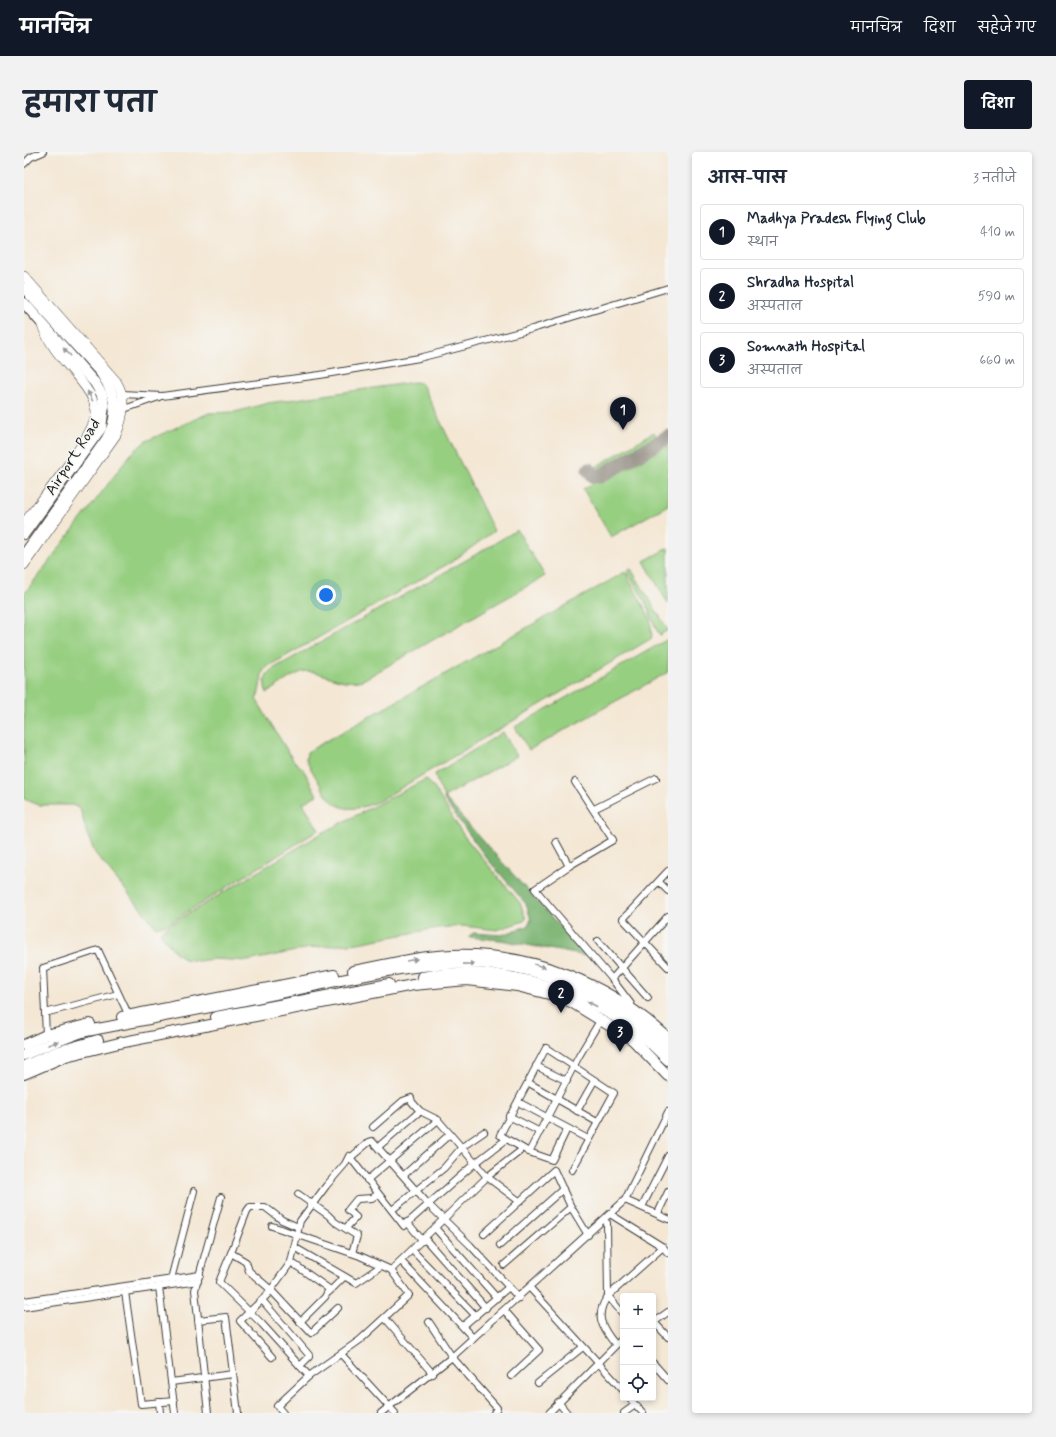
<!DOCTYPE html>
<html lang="hi">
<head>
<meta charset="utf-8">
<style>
	body { margin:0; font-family:Mynerve,"Playpen Sans Deva",sans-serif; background:#f2f2f3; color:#1f2937 }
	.controls { position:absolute; right:12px; bottom:12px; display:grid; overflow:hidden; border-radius:4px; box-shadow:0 2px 6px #0003 }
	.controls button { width:36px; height:36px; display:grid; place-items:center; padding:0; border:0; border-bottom:1px solid #e0e1e3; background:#fff; color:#1f2937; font:20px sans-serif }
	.you { position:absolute; left:302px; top:443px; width:14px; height:14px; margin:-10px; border:3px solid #fff; border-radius:50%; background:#1a73e8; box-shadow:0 0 0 6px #1a73e833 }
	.badge { display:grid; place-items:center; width:26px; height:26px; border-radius:50%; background:#111827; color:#fff; font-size:13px; font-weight:700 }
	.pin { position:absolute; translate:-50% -33px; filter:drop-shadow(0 1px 2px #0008) }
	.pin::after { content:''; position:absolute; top:21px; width:14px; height:12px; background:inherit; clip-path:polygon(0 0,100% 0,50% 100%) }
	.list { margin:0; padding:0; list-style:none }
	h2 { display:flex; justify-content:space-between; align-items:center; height:52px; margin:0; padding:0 16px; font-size:17px }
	h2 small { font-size:13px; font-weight:400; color:#747a83 }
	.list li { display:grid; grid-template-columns:26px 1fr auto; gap:12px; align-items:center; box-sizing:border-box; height:56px; margin:0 8px 8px; padding:0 8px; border:1px solid #e0e1e3; border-radius:4px }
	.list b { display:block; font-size:15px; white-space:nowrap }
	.list p { margin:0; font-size:13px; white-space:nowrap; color:#747a83 }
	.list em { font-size:13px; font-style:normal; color:#747a83 }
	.icon { flex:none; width:22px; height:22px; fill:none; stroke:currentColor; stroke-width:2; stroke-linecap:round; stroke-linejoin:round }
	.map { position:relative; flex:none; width:644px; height:1261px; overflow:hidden; border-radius:4px }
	header { display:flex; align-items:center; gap:24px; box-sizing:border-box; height:56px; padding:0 20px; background:#111827; color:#fff }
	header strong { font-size:19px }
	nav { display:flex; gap:22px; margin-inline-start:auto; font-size:14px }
	.intro { display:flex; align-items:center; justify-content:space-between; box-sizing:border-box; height:96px; padding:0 24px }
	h1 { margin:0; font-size:28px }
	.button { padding:10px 18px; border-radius:4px; background:#111827; color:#fff; font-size:14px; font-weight:700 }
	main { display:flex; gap:24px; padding:0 24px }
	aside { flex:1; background:#fff; border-radius:4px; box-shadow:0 2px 6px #0003 }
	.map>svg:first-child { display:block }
</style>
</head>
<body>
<header>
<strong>मानचित्र</strong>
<nav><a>मानचित्र</a><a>दिशा</a><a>सहेजे गए</a></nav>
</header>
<div class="intro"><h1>हमारा पता</h1><a class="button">दिशा</a></div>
<main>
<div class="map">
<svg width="644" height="1261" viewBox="0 0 644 1261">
	<rect width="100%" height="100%" fill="#f6f6f2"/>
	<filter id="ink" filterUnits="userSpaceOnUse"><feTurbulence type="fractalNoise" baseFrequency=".025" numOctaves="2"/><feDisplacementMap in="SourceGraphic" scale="8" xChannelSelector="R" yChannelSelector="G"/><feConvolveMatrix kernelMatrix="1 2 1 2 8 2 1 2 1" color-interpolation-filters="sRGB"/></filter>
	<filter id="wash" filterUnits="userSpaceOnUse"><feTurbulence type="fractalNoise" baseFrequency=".012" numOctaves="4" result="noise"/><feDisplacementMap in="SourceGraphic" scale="16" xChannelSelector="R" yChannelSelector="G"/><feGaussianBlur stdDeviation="0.9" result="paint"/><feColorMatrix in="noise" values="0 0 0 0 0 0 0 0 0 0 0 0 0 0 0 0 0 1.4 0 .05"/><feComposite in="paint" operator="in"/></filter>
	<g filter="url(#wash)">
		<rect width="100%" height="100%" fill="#f4e7d4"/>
		<g fill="#97cf81" stroke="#5a764e">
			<path d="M391,230L397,231L399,234L470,379L429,409L241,516C235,526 238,537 232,547L269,608L279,617L293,643L279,651L295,678L144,772L132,775L71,701L63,682L56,656L48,653H15L0,647V442L107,302L122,289L185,261L211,260L244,251Z"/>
			<path d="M630,280L634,287L578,319L571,318L570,316Z"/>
			<path d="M644,288V353L587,385L559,337Z"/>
			<path d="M493,378L521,424L339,528C314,535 297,516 278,520C266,524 254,534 243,541C239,532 240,524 247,518L444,407Z"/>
			<path d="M644,396V452L620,409Z"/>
			<path d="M607,417L644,478L636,483L633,479L622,451L603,419Z"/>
			<path d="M601,420L626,466L628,486L355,649C309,669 305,646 284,612L282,607L283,600Z"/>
			<path d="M644,487V520L505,598L491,575Z"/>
			<path d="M479,580L493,604L420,645L413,630L411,622Z"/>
			<path d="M402,627L409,634L440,684L496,751L502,767L500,769L473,778L439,774L414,776L334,791L286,796L224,809L189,807L174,809L160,807L150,799L136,781L139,777L298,681Z"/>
		</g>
		<path fill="#79b26f" stroke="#4a6746" d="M420,645L562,804L476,788L444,785L449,781L478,783L503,774L507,768L502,752L461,704L421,649Z"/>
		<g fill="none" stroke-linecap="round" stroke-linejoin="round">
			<path stroke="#888278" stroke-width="15" d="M565,318L570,324H576L644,285"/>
		</g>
	</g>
	<g filter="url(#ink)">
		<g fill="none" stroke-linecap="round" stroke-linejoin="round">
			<g stroke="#3c3a38" stroke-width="8">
				<g id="street">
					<path d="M0,12L7,5L19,0"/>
					<path d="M98,242L138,244L296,223L395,206L508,177L644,136"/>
					<path d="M100,257L135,245"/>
					<path d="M551,630L589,688L545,714L511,737L588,827L607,852L608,857"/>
					<path d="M570,657L632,626"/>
					<path d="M532,690L545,714"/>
					<path d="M644,719L599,767L644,815"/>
					<path d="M635,730L644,739"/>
					<path d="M574,789L624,846"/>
					<path d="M588,827L644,764"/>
					<path d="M21,861L19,816L74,798L105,864"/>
					<path d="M22,883L21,861L94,842"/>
					<path d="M512,914L543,929"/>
					<path d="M505,931L573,970"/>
					<path d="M494,950L564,987"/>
					<path d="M553,959L570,929"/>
					<path d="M485,964L516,980"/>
					<path d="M349,975L379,949L387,946L388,950L396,959L414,968L463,1025L495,1049"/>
					<path d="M543,977L528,1008L505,1000L476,983L522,896L590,941L548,1018"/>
					<path d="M354,995L396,959"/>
					<path d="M505,1000L555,904L577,867"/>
					<path d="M326,1006L345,990L348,989L404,1052L446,1093L495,1146"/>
					<path d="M380,1023L426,982"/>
					<path d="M343,1028L414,968"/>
					<path d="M274,1042L304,1063L311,1070L333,1084L328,1101"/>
					<path d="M601,1048L644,1067"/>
					<path d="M618,1055L644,1004"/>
					<path d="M368,1058L420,1016L438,995L460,980"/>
					<path d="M634,1061L644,1040"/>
					<path d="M586,1062L639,1095L644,1101"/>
					<path d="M383,1070L399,1089"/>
					<path d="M583,1071L584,1144L599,1162"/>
					<path d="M248,1074L336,1104L367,1118L463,1025L495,1000"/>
					<path d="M274,1075L258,1068L241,1055H226L223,1059L207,1101L222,1110L225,1119L246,1137L287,1181L314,1156"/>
					<path d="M322,1076L332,1065L324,1058L333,1047L348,1046L354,1042"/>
					<path d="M412,1077L473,1146"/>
					<path d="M460,1082L530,1018L547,1055L564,1083"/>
					<path d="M401,1087L462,1156"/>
					<path d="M476,1093L539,1037"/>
					<path d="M270,1095L332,1131L357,1114"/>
					<path d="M388,1098L452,1164"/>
					<path d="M207,1101L195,1130L238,1172L285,1224"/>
					<path d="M377,1109L449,1186"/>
					<path d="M267,1110L305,1137L301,1145L276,1170"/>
					<path d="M480,1113L547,1055"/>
					<path d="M147,1127L170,1039"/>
					<path d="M135,1135L151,1261"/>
					<path d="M506,1136L599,1238"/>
					<path d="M101,1140L117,1252L150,1249"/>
					<path d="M305,1140L320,1125"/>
					<path d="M238,1148L285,1203V1205L276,1214"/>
					<path d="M0,1149L176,1123"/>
					<path d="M0,1155L174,1129"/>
					<path d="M481,1159L515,1198L487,1224"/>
					<path d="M361,1166L409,1222"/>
					<path d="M174,1168L202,1165L214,1261"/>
					<path d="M629,1169L644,1185"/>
					<path d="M405,1170L428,1205L473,1256L470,1261"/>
					<path d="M630,1170L644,1160"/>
					<path d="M439,1174L485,1135"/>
					<path d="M591,1192C578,1176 570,1163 584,1144L639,1095"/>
					<path d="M317,1202L371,1261"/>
					<path d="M248,1205L216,1169L244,1142L267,1110L276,1069L302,1034L321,1012L325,1004L380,1074L450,1012L479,990"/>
					<path d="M629,1211L644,1228"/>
					<path d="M147,1230L209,1222"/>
					<path d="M514,1231L559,1195"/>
					<path d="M605,1246L619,1261"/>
					<path d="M135,1250L136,1261"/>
					<path d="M534,1250L543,1261"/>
					<path d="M184,1261L171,1138L197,1045"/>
					<path d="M259,1261L253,1254L285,1224L336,1188L385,1143L367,1118"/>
					<path d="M357,1261L428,1205L601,1048L644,960"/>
					<path d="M525,1261L599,1186"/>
					<path d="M600,1261L611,1253"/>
				</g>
			</g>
			<g stroke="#3c3a38" stroke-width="10">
				<g id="secondary">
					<path d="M0,124L92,229C103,246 100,265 92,283L0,413"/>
					<path d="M0,371C15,351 71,283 72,261C72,253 67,243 62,236C46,214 28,199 18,174"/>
				</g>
			</g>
			<g stroke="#3c3a38" stroke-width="12">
				<g id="primary">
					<path d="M0,136L77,221C92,242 96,265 82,288L0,403"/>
					<path d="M0,151L71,231L78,243L80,254L77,276L0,382"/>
					<path d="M329,819C362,813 395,804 428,803C509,800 585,832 644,886"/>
					<path d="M398,825C486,809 583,844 644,908"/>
					<path d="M98,865L310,823"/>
					<path d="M192,865L365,832"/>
					<path d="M0,893L22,883L66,872"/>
					<path d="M0,903L28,891L58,880C129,866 200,853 270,838C332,825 413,805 475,813C539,821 597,854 644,897"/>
					<path d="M0,914L32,900L74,888"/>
					<path d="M0,922L42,904L95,891L389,833L443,828L493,834L529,843L547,850L609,888L644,924"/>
				</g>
			</g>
			<use href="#street" stroke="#fff" stroke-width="6"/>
			<use href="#secondary" stroke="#fff" stroke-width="9"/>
			<use href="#primary" stroke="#fff" stroke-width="10"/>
		</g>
		<defs><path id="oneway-solid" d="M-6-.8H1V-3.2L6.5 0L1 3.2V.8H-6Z"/></defs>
		<g fill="#999">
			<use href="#oneway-solid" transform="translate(43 200) rotate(-134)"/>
			<use href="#oneway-solid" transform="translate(66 244) rotate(-118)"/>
			<use href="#oneway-solid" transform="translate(388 808) rotate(-10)"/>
			<use href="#oneway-solid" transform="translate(445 812) rotate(-1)"/>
			<use href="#oneway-solid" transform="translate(516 814) rotate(16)"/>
			<use href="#oneway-solid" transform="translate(568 852) rotate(-152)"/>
			<use href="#oneway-solid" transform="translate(29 891) rotate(-21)"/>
		</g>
	</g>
	<g text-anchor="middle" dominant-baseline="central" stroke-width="3" stroke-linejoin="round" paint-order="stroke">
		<g font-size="16" fill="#1c1c1c" stroke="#f6f6f2">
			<text transform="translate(49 305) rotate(-57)">Airport Road</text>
		</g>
	</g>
</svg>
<div class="controls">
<button>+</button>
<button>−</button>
<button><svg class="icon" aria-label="locate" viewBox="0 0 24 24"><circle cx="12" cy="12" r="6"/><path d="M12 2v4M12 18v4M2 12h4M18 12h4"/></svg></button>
</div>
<div class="you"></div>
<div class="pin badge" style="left:599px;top:278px">1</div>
<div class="pin badge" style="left:537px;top:861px">2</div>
<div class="pin badge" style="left:596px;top:900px">3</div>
</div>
<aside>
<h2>आस-पास<small>3 नतीजे</small></h2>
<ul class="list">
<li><span class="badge">1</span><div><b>Madhya Pradesh Flying Club</b><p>स्थान</p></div><em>410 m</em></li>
<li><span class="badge">2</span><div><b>Shradha Hospital</b><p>अस्पताल</p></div><em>590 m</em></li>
<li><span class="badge">3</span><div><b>Somnath Hospital</b><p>अस्पताल</p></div><em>660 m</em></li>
</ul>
</aside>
</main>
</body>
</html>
